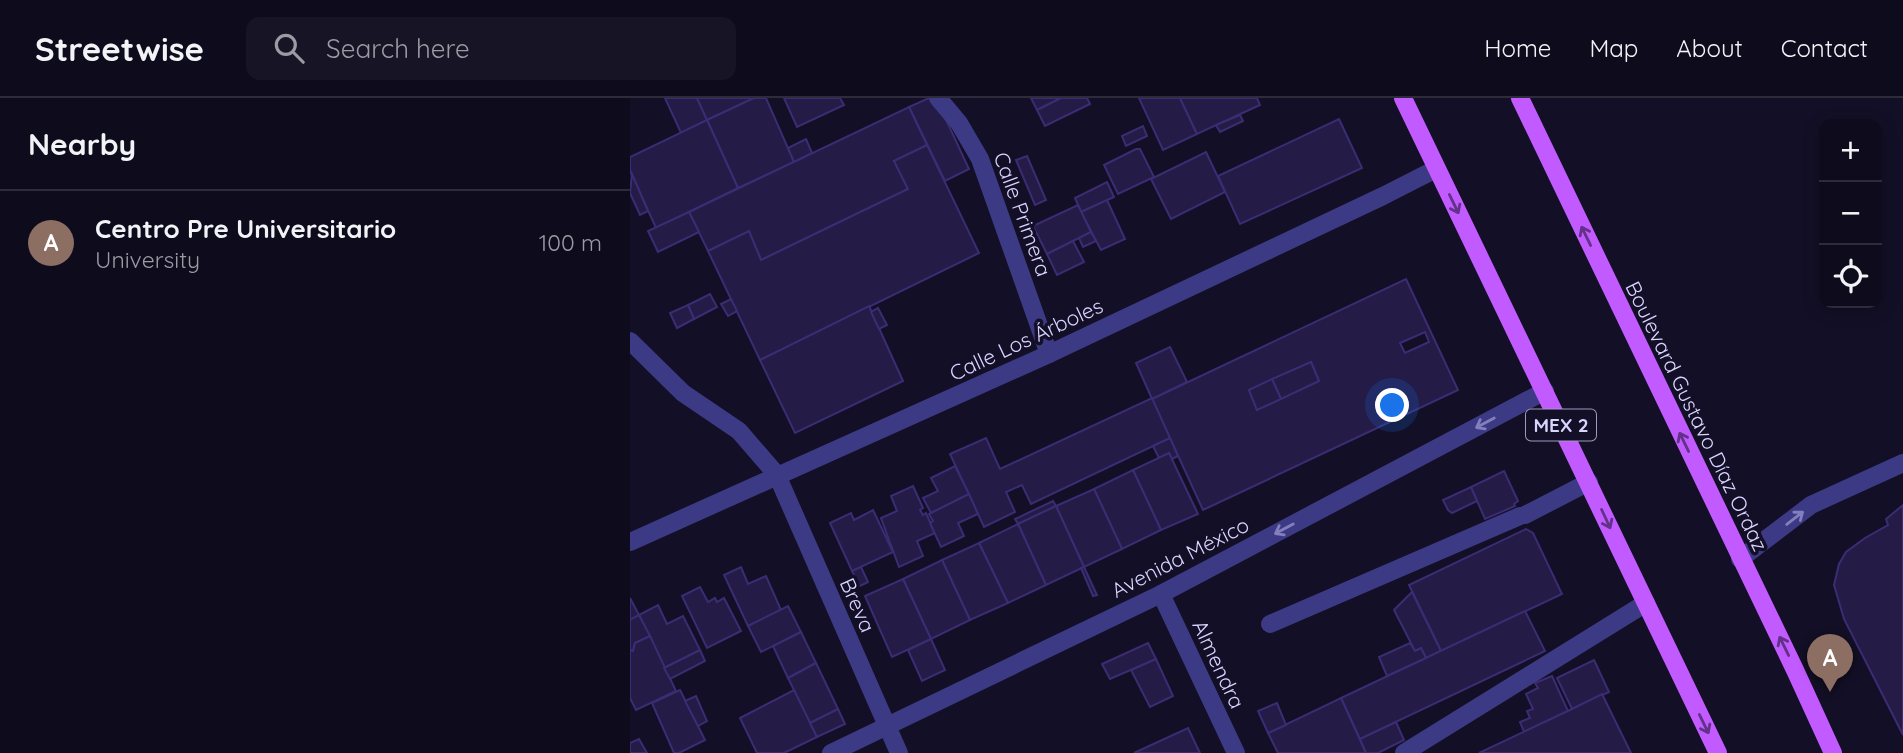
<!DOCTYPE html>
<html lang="en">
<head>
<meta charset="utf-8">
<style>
	body { margin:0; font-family:Quicksand,sans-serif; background:#171425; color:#f1f3f6 }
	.controls { position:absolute; right:21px; top:21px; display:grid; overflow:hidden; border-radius:14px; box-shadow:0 4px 18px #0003 }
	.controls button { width:63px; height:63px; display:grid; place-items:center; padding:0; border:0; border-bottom:2px solid #2e2b3b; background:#0e0b1c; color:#f1f3f6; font:35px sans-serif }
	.you { position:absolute; left:763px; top:308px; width:24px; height:24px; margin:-18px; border:5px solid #fff; border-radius:50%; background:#1a73e8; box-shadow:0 0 0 10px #1a73e833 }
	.badge { display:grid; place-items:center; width:46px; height:46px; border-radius:50%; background:#2563eb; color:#fff; font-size:23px; font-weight:700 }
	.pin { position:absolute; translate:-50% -58px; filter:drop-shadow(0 2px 4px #0008) }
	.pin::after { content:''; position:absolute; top:37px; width:24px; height:21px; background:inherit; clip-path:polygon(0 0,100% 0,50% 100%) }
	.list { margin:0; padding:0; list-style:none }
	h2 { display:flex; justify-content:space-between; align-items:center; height:91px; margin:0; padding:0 28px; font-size:30px }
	h2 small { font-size:23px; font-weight:400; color:#9b9ba3 }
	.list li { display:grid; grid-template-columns:46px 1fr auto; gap:21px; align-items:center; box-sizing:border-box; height:105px; padding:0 28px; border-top:2px solid #2e2b3b }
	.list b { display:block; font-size:26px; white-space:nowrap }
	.list p { margin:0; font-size:23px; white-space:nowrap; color:#9b9ba3 }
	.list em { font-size:23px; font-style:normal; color:#9b9ba3 }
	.icon { flex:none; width:38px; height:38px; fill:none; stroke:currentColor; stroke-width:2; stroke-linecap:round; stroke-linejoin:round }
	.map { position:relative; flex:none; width:1273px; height:655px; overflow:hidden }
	header { display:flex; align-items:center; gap:42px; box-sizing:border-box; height:98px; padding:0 35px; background:#0e0b1c; border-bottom:2px solid #2e2b3b }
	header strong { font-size:33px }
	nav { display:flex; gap:38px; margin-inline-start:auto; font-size:24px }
	.search { width:490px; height:63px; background:#171425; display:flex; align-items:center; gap:18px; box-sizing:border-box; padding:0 24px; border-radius:14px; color:#9b9ba3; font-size:26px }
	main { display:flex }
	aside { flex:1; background:#0e0b1c }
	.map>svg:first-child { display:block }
</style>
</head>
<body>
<header>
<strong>Streetwise</strong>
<div class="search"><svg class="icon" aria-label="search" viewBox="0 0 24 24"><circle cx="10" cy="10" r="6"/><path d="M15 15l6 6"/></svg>Search here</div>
<nav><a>Home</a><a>Map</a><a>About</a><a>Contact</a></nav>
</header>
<main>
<aside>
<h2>Nearby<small></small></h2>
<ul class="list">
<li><span class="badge" style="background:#8d6e63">A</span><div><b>Centro Pre Universitario</b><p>University</p></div><em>100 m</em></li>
</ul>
</aside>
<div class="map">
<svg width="1273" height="655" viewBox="0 0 1273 655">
	<rect width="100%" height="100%" fill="#130f26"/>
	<g fill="#241b47" stroke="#3b2d73" stroke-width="2" fill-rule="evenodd">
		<path d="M35,0H67L77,22L51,35Z"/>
		<path d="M67,0H124L77,22Z"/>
		<path d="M124,0H136L164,64L108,90L77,22Z"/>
		<path d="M154,0H210L214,7L167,29Z"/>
		<path d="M299,0H306L339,71L315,83L279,9Z"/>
		<path d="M401,0H431L407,12Z"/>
		<path d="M431,0H457L460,6L415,28L407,12Z"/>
		<path d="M509,0H550L567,36L533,52Z"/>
		<path d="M550,0H627L630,7L567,36Z"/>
		<path d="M279,9L297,47L264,63L278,91L131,162L119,133L78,153L59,114Z"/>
		<path d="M610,17L613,23L590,34L586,27Z"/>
		<path d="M709,21L732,70L610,126L588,78Z"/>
		<path d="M77,22L108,90L26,130L0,73V59Z"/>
		<path d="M513,28L517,38L496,48L492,38Z"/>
		<path d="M176,41L182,55L164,64L158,50Z"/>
		<path d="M297,47L349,155L130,262L78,153L119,133L131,162L278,91L264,63Z"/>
		<path d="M506,51H510L524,79L488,96L474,67Z"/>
		<path d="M576,54L595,94L541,121L521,81Z"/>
		<path d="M397,58L416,102L405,107L386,62Z"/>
		<path d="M2,76L18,113L10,117L0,95Z"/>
		<path d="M477,84L484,99L451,114L445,100Z"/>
		<path d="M477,102L495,141L471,152L451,114Z"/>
		<path d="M448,107L461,134L417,156L403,128Z"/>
		<path d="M59,114L69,134L28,154L18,133Z"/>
		<path d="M461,134L466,143L453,149L449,140Z"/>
		<path d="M443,143L454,164L427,177L417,156Z"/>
		<path d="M776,181L828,292L573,412L522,301ZM795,234L799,244L775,255L770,245ZM681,264L689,283L627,312L619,292Z"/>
		<path d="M80,196L87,209L64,221L58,207Z"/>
		<path d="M101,201L107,213L98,218L91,206Z"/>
		<path d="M58,207L64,221L47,230L40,215Z"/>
		<path d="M239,208L273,283L165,335L130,262Z"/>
		<path d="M248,210L257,227L249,231L241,214Z"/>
		<path d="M540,249L557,284L522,301L506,265Z"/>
		<path d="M681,264L689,283L651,301L642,281Z"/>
		<path d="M642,281L651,301L627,312L619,292Z"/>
		<path d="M522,300L540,340L401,406L392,387L376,394L385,414L354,429L320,356L356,340L370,371Z"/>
		<path d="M540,340L548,358L542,361L539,355L529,360L523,348Z"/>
		<path d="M539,355L568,416L531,432L503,372Z"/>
		<path d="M325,368L339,396L301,415L293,400L308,393L301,380Z"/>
		<path d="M503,372L531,432L492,451L464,391Z"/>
		<path d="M874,373L888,403L884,406L885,408L855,421L841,389Z"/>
		<path d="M283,388L293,410L290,412L293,417L296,415L305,435L287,443L293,458L269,469L251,420L267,413L261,398Z"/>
		<path d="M841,389L847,403L822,415L818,412L813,402Z"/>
		<path d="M464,391L492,451L454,469L426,408Z"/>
		<path d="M339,396L348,416L328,425L334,438L311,449L300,425L303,423L299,416Z"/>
		<path d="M423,403L426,408L388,426L385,421Z"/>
		<path d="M1273,407V637L1214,521L1204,487L1209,466L1216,454L1235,440L1258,427L1256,421Z"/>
		<path d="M426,408L454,469L416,487L388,426Z"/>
		<path d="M243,412L263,454L222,473L200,425L221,415L224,422Z"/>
		<path d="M388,426L416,487L378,505L349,445Z"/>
		<path d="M896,431L903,435L932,496L811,553L779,487Z"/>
		<path d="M349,445L378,505L340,522L312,462Z"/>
		<path d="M312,462L340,522L301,541L273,481Z"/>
		<path d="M111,469L118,486L136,478L151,512L118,528L94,477Z"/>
		<path d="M231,469L238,484L230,488L222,473Z"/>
		<path d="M454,469L467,497L463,498L451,470Z"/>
		<path d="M273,481L301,541L262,559L235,498Z"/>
		<path d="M70,489L78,504L85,500L87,504L94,500L111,533L77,550L52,498Z"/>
		<path d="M782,494L811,553L796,560L791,550L785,553L764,512Z"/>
		<path d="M0,500L9,517L0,522Z"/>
		<path d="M28,507L37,526L53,518L70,552L34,570L9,517Z"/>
		<path d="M158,508L171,534L131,554L118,528Z"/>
		<path d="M895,513L915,553L730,641L711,600Z"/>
		<path d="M9,517L20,538L5,545L3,553L0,552V522Z"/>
		<path d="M171,534L186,565L158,580L143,548Z"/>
		<path d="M20,538L46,593L6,612L0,600V552L3,553L5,545Z"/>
		<path d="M301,541L315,572L292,583L278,552Z"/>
		<path d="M518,545L526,561L480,581L472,566Z"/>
		<path d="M780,545L785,553L791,550L796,560L757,578L749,559Z"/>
		<path d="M70,552L75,563L40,581L34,570Z"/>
		<path d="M526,561L543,598L520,609L501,572Z"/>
		<path d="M964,562L979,594L942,611L927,580Z"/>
		<path d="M186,565L208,611L180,625L158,580Z"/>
		<path d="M922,578L938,613L894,634L890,624L900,620L897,613L903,611L896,596L908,590L905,585Z"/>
		<path d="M50,592L75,642L49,655H44L22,605Z"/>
		<path d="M164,592L187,639L154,655H127L110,620Z"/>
		<path d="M972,596L1001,655H849L942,611Z"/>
		<path d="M66,598L77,623L68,628L55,603Z"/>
		<path d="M711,600L736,655H648L638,635Z"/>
		<path d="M647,605L656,627L638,635L628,613Z"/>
		<path d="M208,611L215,626L187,639L180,625Z"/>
		<path d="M766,624L774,642L748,655H736L730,641Z"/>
		<path d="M558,630L570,655H504Z"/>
		<path d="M9,641L17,655H0V645Z"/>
	</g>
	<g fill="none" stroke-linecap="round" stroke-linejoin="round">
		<g stroke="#3d3a85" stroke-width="18">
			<path d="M308,0L329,25L350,61L419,256"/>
			<path d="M0,243L53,295L109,333L147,377L269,655"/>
			<path d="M895,417L959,384"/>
			<path d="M0,444L419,256L753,98L806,71"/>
			<path d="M1110,461L1181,407L1273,365"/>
			<path d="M531,496L606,655"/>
			<path d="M640,526L890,418"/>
			<path d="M201,655L531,496L915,293"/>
			<path d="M774,655L1016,505"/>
		</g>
		<g stroke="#c25bff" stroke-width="18">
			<path d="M773,0L1088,655"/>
			<path d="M890,0L1165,572L1203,655"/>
		</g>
	</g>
	<defs><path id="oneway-shaft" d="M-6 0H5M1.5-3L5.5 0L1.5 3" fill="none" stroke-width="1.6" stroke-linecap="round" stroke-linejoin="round" transform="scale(1.75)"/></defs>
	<g stroke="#623188">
		<use href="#oneway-shaft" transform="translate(824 106) rotate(64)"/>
		<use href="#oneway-shaft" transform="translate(956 138) rotate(-116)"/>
		<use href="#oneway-shaft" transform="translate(1054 344) rotate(-116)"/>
		<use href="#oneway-shaft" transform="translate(976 421) rotate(65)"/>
		<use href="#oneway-shaft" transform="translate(1154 548) rotate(-116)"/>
		<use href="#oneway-shaft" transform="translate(1074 626) rotate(64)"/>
	</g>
	<g stroke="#837fbc">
		<use href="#oneway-shaft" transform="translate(855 325) rotate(152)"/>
		<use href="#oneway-shaft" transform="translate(1165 420) rotate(-38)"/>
		<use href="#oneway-shaft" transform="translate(654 431) rotate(152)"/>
	</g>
	<g text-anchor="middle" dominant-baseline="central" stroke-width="7" stroke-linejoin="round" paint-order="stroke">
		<rect fill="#130f26" stroke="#9e99be" stroke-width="2" x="896" y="311.5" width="70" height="31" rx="5"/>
		<g font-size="19" font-weight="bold" fill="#d9d4ff">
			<text x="931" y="327">MEX 2</text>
		</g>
		<g font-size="21" fill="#d9d4ff" stroke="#130f26">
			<text transform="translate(393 116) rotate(70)">Calle Primera</text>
			<text transform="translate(396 241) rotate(-25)">Calle Los Árboles</text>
			<text transform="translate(1067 318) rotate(64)">Boulevard Gustavo Díaz Ordaz</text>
			<text transform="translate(550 459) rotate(-27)">Avenida México</text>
			<text transform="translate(228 507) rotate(66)">Breva</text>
			<text transform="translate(589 566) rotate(65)">Almendra</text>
		</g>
	</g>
</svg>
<div class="controls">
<button>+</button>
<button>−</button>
<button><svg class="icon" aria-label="locate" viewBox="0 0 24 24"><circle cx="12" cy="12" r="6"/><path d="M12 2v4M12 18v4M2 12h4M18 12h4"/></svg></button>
</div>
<div class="you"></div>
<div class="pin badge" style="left:1200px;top:594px;background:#8d6e63">A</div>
</div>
</main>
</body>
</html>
